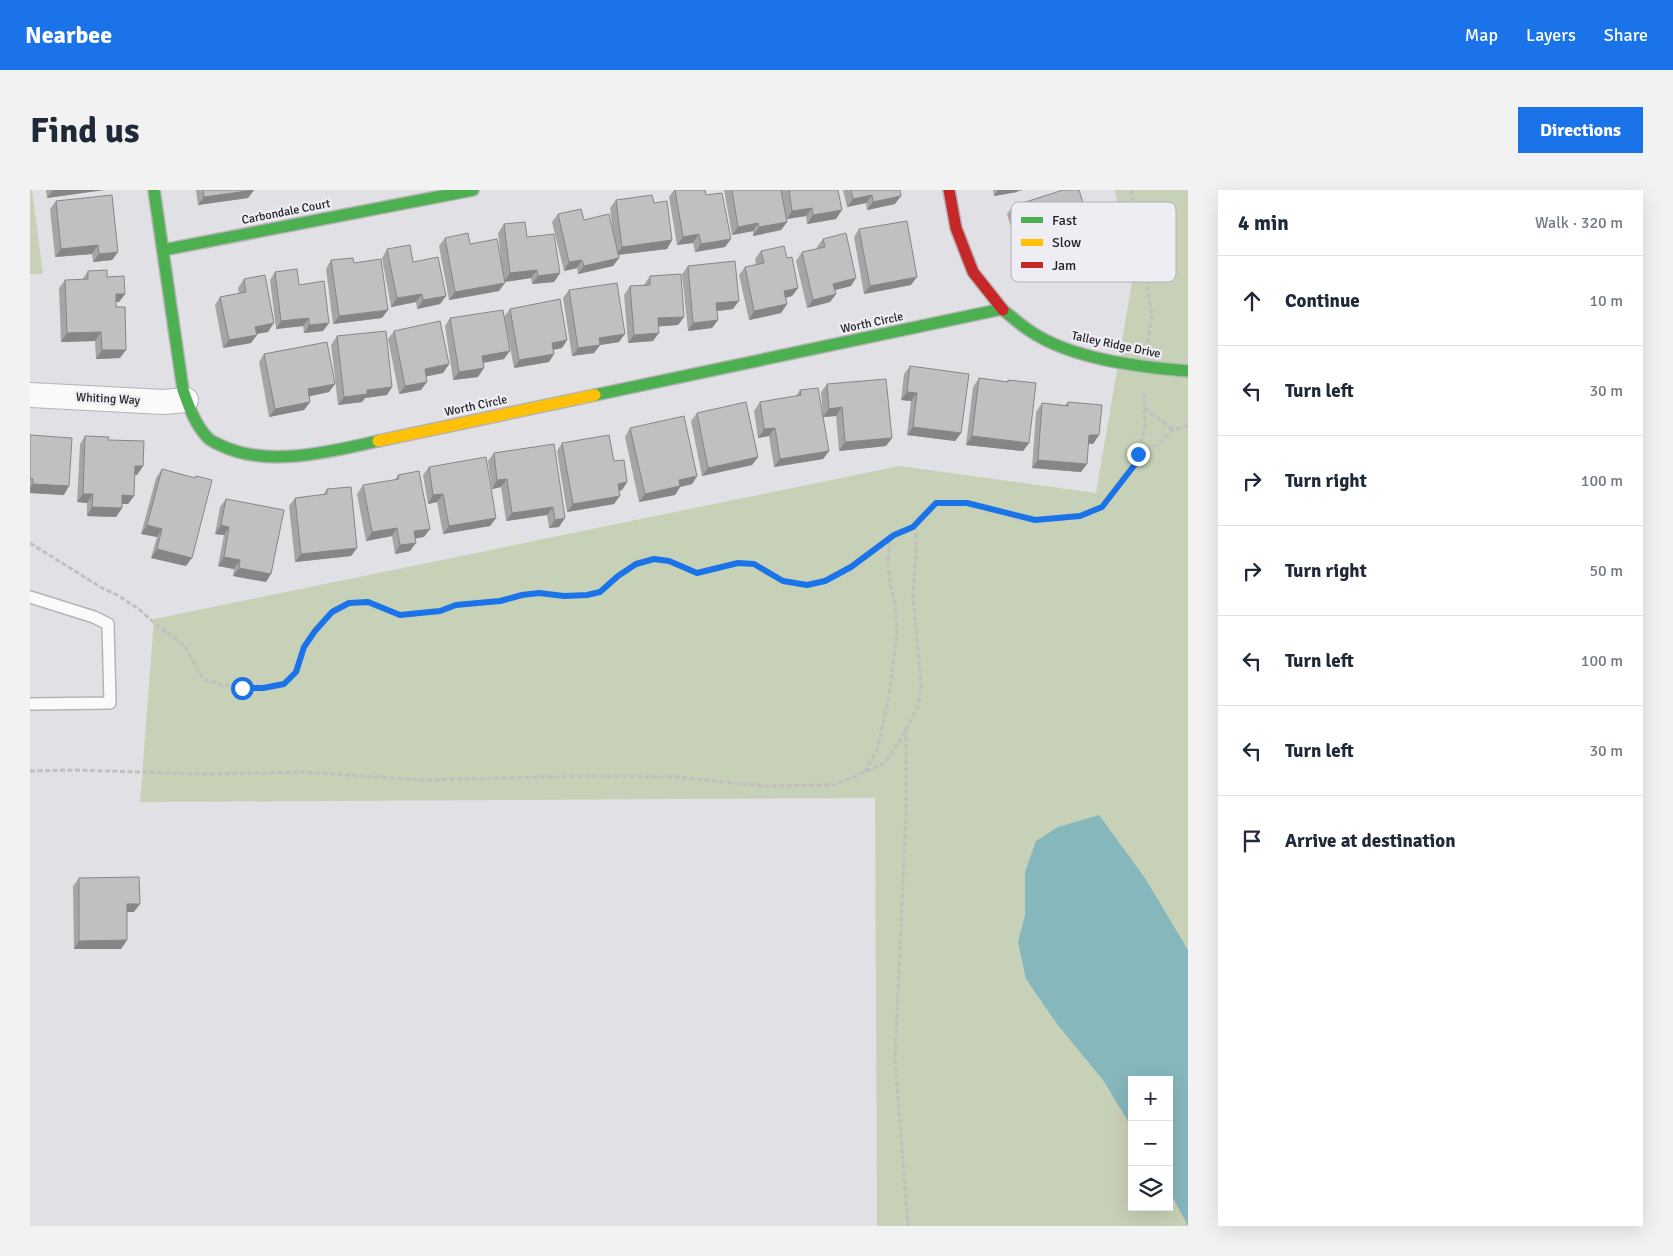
<!DOCTYPE html>
<html lang="en">
<head>
<meta charset="utf-8">
<style>
	body { margin:0; font-family:Signika,sans-serif; background:#f2f2f3; color:#1f2937 }
	.controls { position:absolute; right:15px; bottom:15px; display:grid; overflow:hidden; border-radius:0px; box-shadow:0 5px 20px #0002 }
	.controls button { width:45px; height:45px; display:grid; place-items:center; padding:0; border:0; border-bottom:1px solid #e0e1e3; background:#fff; color:#1f2937; font:25px sans-serif }
	.stop { position:absolute; width:15px; height:15px; margin:-11px; border:4px solid #1a73e8; border-radius:50%; background:#fff }
	.stop.end { background:#1a73e8; border-color:#fff; box-shadow:0 1px 5px #0008 }
	.list { margin:0; padding:0; list-style:none }
	h2 { display:flex; justify-content:space-between; align-items:center; height:65px; margin:0; padding:0 20px; font-size:21px }
	h2 small { font-size:16px; font-weight:400; color:#747a83 }
	.list li { display:grid; grid-template-columns:32px 1fr auto; gap:15px; align-items:center; box-sizing:border-box; height:90px; padding:0 20px; border-top:1px solid #e0e1e3 }
	.list b { display:block; font-size:19px; white-space:nowrap }
	.list em { font-size:16px; font-style:normal; color:#747a83 }
	.icon { flex:none; width:28px; height:28px; fill:none; stroke:currentColor; stroke-width:2; stroke-linecap:round; stroke-linejoin:round }
	.map { position:relative; flex:none; width:1158px; height:1036px; overflow:hidden; border-radius:0px }
	header { display:flex; align-items:center; gap:30px; box-sizing:border-box; height:70px; padding:0 25px; background:#1a73e8; color:#fff }
	header strong { font-size:24px }
	nav { display:flex; gap:28px; margin-inline-start:auto; font-size:18px }
	.intro { display:flex; align-items:center; justify-content:space-between; box-sizing:border-box; height:120px; padding:0 30px }
	h1 { margin:0; font-size:35px }
	.button { padding:12px 22px; border-radius:0px; background:#1a73e8; color:#fff; font-size:18px; font-weight:700 }
	main { display:flex; gap:30px; padding:0 30px }
	aside { flex:1; background:#fff; border-radius:0px; box-shadow:0 5px 20px #0002 }
	.map>svg:first-child { display:block }
</style>
</head>
<body>
<header>
<strong>Nearbee</strong>
<nav><a>Map</a><a>Layers</a><a>Share</a></nav>
</header>
<div class="intro"><h1>Find us</h1><a class="button">Directions</a></div>
<main>
<div class="map">
<svg width="1158" height="1036" viewBox="0 0 1158 1036">
	<rect width="100%" height="100%" fill="#e1e1e5"/>
	<g fill="#c7d1b7" fill-rule="evenodd">
		<path d="M0,0H2L13,84H0Z"/>
		<path d="M1085,0H1158V1036H847L845,608L110,612L124,429L869,276L1066,303L1102,92ZM1102,890H1139V1017H1102Z"/>
	</g>
	<path fill="#86b7bd" d="M1069,625L1115,688L1158,760V1036L1139,1000V890H1102V938L1073,890L1027,834L996,789L988,752L995,725V682L1006,651L1028,637Z"/>
	<g fill="none" stroke-linecap="round" stroke-linejoin="round">
		<g stroke="#b4b4b7" stroke-width="14">
			<path id="lane" d="M0,407L64,427L78,434L80,513L0,514"/>
		</g>
		<g stroke="#b4b4b7" stroke-width="26">
			<path id="street" d="M0,205L133,212L156,210"/>
		</g>
		<g stroke="#b4b4b7" stroke-width="14">
			<g id="fast">
				<path d="M124,0L153,200C159,217 165,234 177,247C180,251 186,253 190,255C236,278 300,262 348,251"/>
				<path d="M133,60L443,0"/>
				<path d="M973,120C982,127 991,135 1000,141C1041,169 1109,177 1158,181"/>
				<path d="M565,205L972,119"/>
			</g>
		</g>
		<g stroke="#b4b4b7" stroke-width="14">
			<path id="slow" d="M348,251L565,205"/>
		</g>
		<g stroke="#b4b4b7" stroke-width="14">
			<path id="jam" d="M919,0L926,38L943,82L973,120"/>
		</g>
		<g stroke="#c0c0c1" stroke-width="3" stroke-dasharray="5 2.5" stroke-linecap="butt">
			<path d="M1101,0L1122,126L1117,155"/>
			<path d="M1115,218L1143,240"/>
			<path d="M1109,263L1128,254L1143,240L1158,236"/>
			<path d="M0,353L72,398L89,406L110,420L128,436L154,455L173,489L192,495L212,498H233L254,494L266,482L274,457L285,441L302,422L319,413H338L370,425L410,421L426,415L470,411L492,405L509,403L534,407L557,405L570,402L588,386L606,375L624,369L639,371L667,383L708,373L724,375L753,391L777,395L795,391L821,377L864,345L883,337L906,313H937L1005,330L1050,326L1072,317L1106,273L1115,236L1114,201"/>
			<path d="M876,539V624L865,869L878,1036"/>
			<path d="M0,581L44,580L174,584L274,582L391,590L561,586L646,587L735,596L804,595L855,573L869,552L888,517L891,495L883,405L886,364V334"/>
			<path d="M835,582L847,560L859,506L867,443L865,413L860,393L858,373L860,349"/>
		</g>
		<use href="#lane" stroke="#fafafb" stroke-width="11"/>
		<use href="#street" stroke="#fafafb" stroke-width="24"/>
		<use href="#fast" stroke="#4caf50" stroke-width="11"/>
		<use href="#slow" stroke="#ffc107" stroke-width="11"/>
		<use href="#jam" stroke="#c62828" stroke-width="11"/>
	</g>
	<g fill="#a6a5a6">
		<path d="M16,0H74L17,8Z"/>
		<path d="M166,0H224L218,8L168,15Z"/>
		<path d="M644,0H675L676,5L695,57L665,62L663,53L647,55L639,7Z"/>
		<path d="M694,0H808L806,29L777,34L776,26L757,29V32L751,40L723,46V41L702,45Z"/>
		<path d="M813,0H870L865,14L837,20L836,13L817,17Z"/>
		<path d="M963,0H993L988,1L987,2L964,6Z"/>
		<path d="M586,10L624,13L642,50L637,59L588,65L589,68L583,76L548,84L547,78L534,81L522,32L528,24L554,30L583,42L580,18Z"/>
		<path d="M26,11L88,62L82,70L63,72L62,64L25,67L20,19Z"/>
		<path d="M983,16L1058,29L1052,37L1050,38L1046,52L1042,53L1044,58L1038,67L995,80L977,24Z"/>
		<path d="M474,34L497,47L530,83L524,92L502,94L501,88L474,92L469,101L419,110L409,56L415,48L440,54L473,86L468,43Z"/>
		<path d="M829,39L881,95L834,104L824,47Z"/>
		<path d="M793,49L821,96L805,100L806,104L800,112L777,118L766,71L772,62L787,59V57Z"/>
		<path d="M357,59L383,72L416,106L410,114L387,119L386,112L361,117L352,68Z"/>
		<path d="M731,61L757,68L768,98L762,106L756,108L757,114L751,123L719,130L709,85L715,77L726,75L725,69Z"/>
		<path d="M301,70L324,73L352,128L303,134L296,79Z"/>
		<path d="M658,76L703,119L687,121L688,130L682,138L658,141L652,84Z"/>
		<path d="M58,81L77,87L95,104L89,112H86L90,168L66,169L65,151L31,152L29,98L35,90H52Z"/>
		<path d="M245,82L269,95L293,141L274,143L273,136L246,139L240,90Z"/>
		<path d="M620,86L654,127L648,135L629,136L623,151L598,153L594,105L600,96L614,95Z"/>
		<path d="M214,89L238,142L226,144L221,153L193,158L185,115L190,107L209,104L208,98Z"/>
		<path d="M539,100L589,152L570,155L564,163L542,166L533,108Z"/>
		<path d="M480,119L537,150L532,158L524,160V164L519,172L484,178L475,130L474,169L453,173L448,187L423,190L415,136L420,128L474,127Z"/>
		<path d="M364,141L419,174L413,183L396,186L391,200L369,204L358,149Z"/>
		<path d="M307,146L362,197L357,205L335,208L332,212L308,215L301,155Z"/>
		<path d="M234,164L299,202L279,206L280,212L274,220L239,227L229,172Z"/>
		<path d="M880,176L931,243L925,251L877,245L881,211L871,210L874,184Z"/>
		<path d="M949,188L977,192L978,190L999,253L993,261L936,255L943,197Z"/>
		<path d="M797,194L862,248L856,256L809,261L806,226L793,227L791,202Z"/>
		<path d="M770,200L799,261L793,269L744,277L739,246L728,248L724,221L730,212L766,206Z"/>
		<path d="M1038,212L1069,245L1063,254L1058,253L1051,282L1002,278L1006,222L1012,213L1035,215Z"/>
		<path d="M667,223L728,267L722,275L672,286L661,231Z"/>
		<path d="M600,238L667,286L662,294L650,297L645,305L609,312L595,247Z"/>
		<path d="M0,245L34,305L0,303Z"/>
		<path d="M55,246L78,250L113,276L107,285L104,284V306L98,314H92V318L86,327L57,326V313L47,312L50,254Z"/>
		<path d="M532,253L584,271L597,292L592,300L589,301L584,314L537,322L527,261Z"/>
		<path d="M524,254L529,337L519,338L517,325L476,331L471,297L462,299L458,271L464,263Z"/>
		<path d="M399,277L466,328L460,336L413,344L407,312L398,314L393,285Z"/>
		<path d="M132,279L164,288L166,286L156,376L121,368L127,347L111,344L126,288Z"/>
		<path d="M368,285L394,347L385,348L380,361L365,364L362,346L336,351L327,304L333,295L365,290Z"/>
		<path d="M297,299L327,358L321,366L265,372L259,316L265,308L293,305Z"/>
		<path d="M196,309L236,392L203,386L204,379L188,376L194,345L185,344L190,317Z"/>
		<path d="M49,688L104,722H97V750L91,759H44L43,696Z"/>
	</g>
	<g fill="#878687">
		<path d="M23,0H74L17,8Z"/>
		<path d="M224,0L218,8L168,15L174,7Z"/>
		<path d="M968,0H993L988,1L987,2L964,6Z"/>
		<path d="M842,5L836,13L817,17L823,9Z"/>
		<path d="M871,6L865,14L837,20L843,12Z"/>
		<path d="M782,18L776,26L757,29L762,21Z"/>
		<path d="M812,20L806,29L777,34L783,25Z"/>
		<path d="M1058,29L1052,37L1042,40L1048,32Z"/>
		<path d="M757,32L751,40L723,46L729,37Z"/>
		<path d="M728,33L723,41L702,45L708,37Z"/>
		<path d="M669,44L663,53L647,55L653,47Z"/>
		<path d="M1051,44L1046,52L1034,55L1040,47Z"/>
		<path d="M701,49L695,57L665,62L671,54Z"/>
		<path d="M642,50L637,59L586,65L592,57Z"/>
		<path d="M68,55L62,64L25,67L31,59Z"/>
		<path d="M1044,58L1038,67L995,80L1001,72Z"/>
		<path d="M88,62L82,70L63,72L69,64Z"/>
		<path d="M589,68L583,76L548,84L554,76Z"/>
		<path d="M552,70L547,78L534,81L539,72Z"/>
		<path d="M507,80L501,88L474,92L480,83Z"/>
		<path d="M530,83L524,92L502,94L508,86Z"/>
		<path d="M887,87L881,95L834,104L840,96Z"/>
		<path d="M826,88L821,96L797,102L803,94Z"/>
		<path d="M475,93L469,101L419,110L425,102Z"/>
		<path d="M768,98L762,106L749,109L754,101Z"/>
		<path d="M86,104H95L89,112H80Z"/>
		<path d="M392,104L386,112L361,117L367,108Z"/>
		<path d="M806,104L800,112L777,118L783,110Z"/>
		<path d="M416,106L410,114L387,119L393,110Z"/>
		<path d="M709,111L703,119L680,122L686,113Z"/>
		<path d="M757,114L751,123L719,130L724,121Z"/>
		<path d="M358,120L352,128L303,134L309,126Z"/>
		<path d="M654,127L648,135L622,137L628,128Z"/>
		<path d="M279,128L273,136L246,139L251,131Z"/>
		<path d="M688,130L682,138L658,141L663,133Z"/>
		<path d="M244,133L238,142L219,145L225,137Z"/>
		<path d="M299,133L293,141L274,143L279,135Z"/>
		<path d="M71,142L65,151L31,152L37,143Z"/>
		<path d="M629,143L623,151L598,153L604,145Z"/>
		<path d="M595,144L589,152L570,155L564,163L542,166L548,158L569,148Z"/>
		<path d="M227,145L221,153L193,158L199,150Z"/>
		<path d="M537,150L532,158L516,161L522,153Z"/>
		<path d="M72,160H96L90,168L66,169Z"/>
		<path d="M480,161L474,169L446,174L452,166Z"/>
		<path d="M524,164L519,172L484,178L489,170Z"/>
		<path d="M419,174L413,183L389,188L395,179Z"/>
		<path d="M454,178L448,187L423,190L429,182Z"/>
		<path d="M397,192L391,200L369,204L375,196Z"/>
		<path d="M305,194L299,202L272,208L278,199Z"/>
		<path d="M362,197L357,205L335,208L332,212L308,215L314,207L337,200Z"/>
		<path d="M877,202L887,203L881,211L871,210Z"/>
		<path d="M280,212L274,220L239,227L245,219Z"/>
		<path d="M812,217L806,226L793,227L799,219Z"/>
		<path d="M883,237L931,243L925,251L877,245Z"/>
		<path d="M745,238L739,246L728,248L734,239Z"/>
		<path d="M1059,245H1069L1063,254L1053,253Z"/>
		<path d="M942,246L999,253L993,261L936,255Z"/>
		<path d="M862,248L856,256L809,261L815,252Z"/>
		<path d="M799,261L793,269L744,277L750,269Z"/>
		<path d="M728,267L722,275L672,286L678,278Z"/>
		<path d="M1008,270L1057,274L1051,282L1002,278Z"/>
		<path d="M105,276H113L107,285L99,284Z"/>
		<path d="M667,286L662,294L650,297L645,305L609,312L615,304L649,290Z"/>
		<path d="M477,289L471,297L462,299L467,290Z"/>
		<path d="M597,292L592,300L582,302L588,294Z"/>
		<path d="M3,294L39,296L34,305L0,303V298Z"/>
		<path d="M53,304H63L57,313L47,312Z"/>
		<path d="M413,304L407,312L398,314L403,305Z"/>
		<path d="M92,305L104,306L98,314H86Z"/>
		<path d="M590,306L584,314L537,322L543,314Z"/>
		<path d="M62,317L92,318L86,327L57,326Z"/>
		<path d="M523,317L517,325L476,331L482,323Z"/>
		<path d="M466,328L460,336L413,344L419,336Z"/>
		<path d="M535,328L529,337L519,338L525,330Z"/>
		<path d="M117,335L132,339L127,347L111,344Z"/>
		<path d="M191,335L199,337L194,345L185,344Z"/>
		<path d="M367,338L362,346L336,351L342,342Z"/>
		<path d="M400,339L394,347L378,350L384,341Z"/>
		<path d="M386,353L380,361L365,364L370,355Z"/>
		<path d="M327,358L321,366L265,372L271,364Z"/>
		<path d="M127,359L162,368L156,376L121,368Z"/>
		<path d="M194,367L210,370L204,379L188,376Z"/>
		<path d="M209,378L241,384L236,392L203,386Z"/>
		<path d="M97,714H110L104,722H91Z"/>
		<path d="M97,750L91,759H44L49,751Z"/>
	</g>
	<g fill="#c1c0c1" stroke="#878687">
		<path d="M173,0H224L174,7Z"/>
		<path d="M645,0H675L676,5L692,3L701,49L671,54L669,44L653,47Z"/>
		<path d="M702,0H751L757,32L729,37L728,33L708,37Z"/>
		<path d="M759,0H808L812,20L783,25L782,18L762,21Z"/>
		<path d="M821,0H870L871,6L843,12L842,5L823,9Z"/>
		<path d="M1033,0H1049L1058,29L1048,32L1051,44L1040,47L1044,58L1001,72L983,16Z"/>
		<path d="M82,5L88,62L69,64L68,55L31,59L26,11Z"/>
		<path d="M622,5L624,13L637,11L642,50L592,57L586,10Z"/>
		<path d="M551,19L554,30L579,24L589,68L554,76L552,70L539,72L528,24Z"/>
		<path d="M877,31L887,87L840,96L829,39Z"/>
		<path d="M495,32L497,47L524,44L530,83L508,86L507,80L480,83L474,34Z"/>
		<path d="M438,43L440,54L467,49L475,93L425,102L415,48Z"/>
		<path d="M816,43L826,88L803,94L806,104L783,110L772,62L795,57L793,49Z"/>
		<path d="M380,55L383,72L408,67L416,106L393,110L392,104L367,108L357,59Z"/>
		<path d="M754,56L757,68L762,67L768,98L754,101L757,114L724,121L715,77L734,73L731,61Z"/>
		<path d="M323,68L324,73L351,69L358,120L309,126L301,70Z"/>
		<path d="M705,71L709,111L686,113L688,130L663,133L658,76Z"/>
		<path d="M267,79L269,95L294,91L299,133L279,135V128L251,131L245,82Z"/>
		<path d="M77,80V87L94,86L95,104H86V117H95L96,160H72L71,142L37,143L35,90L58,89V81Z"/>
		<path d="M651,84L654,127L628,128L629,143L604,145L600,96L620,95V86Z"/>
		<path d="M235,85L244,133L225,137L227,145L199,150L190,107L216,102L214,89Z"/>
		<path d="M587,93L595,144L569,148L570,155L548,158L539,100Z"/>
		<path d="M530,109L537,150L522,153L524,164L489,170L480,119Z"/>
		<path d="M473,120L480,161L452,166L454,178L429,182L420,128Z"/>
		<path d="M410,131L419,174L395,179L397,192L375,196L364,141Z"/>
		<path d="M356,141L362,197L337,200V204L314,207L307,146Z"/>
		<path d="M297,152L305,194L278,199L280,212L245,219L234,164Z"/>
		<path d="M880,176L939,184L931,243L883,237L887,203L877,202Z"/>
		<path d="M949,188L978,192V190L1006,193L999,253L942,246Z"/>
		<path d="M856,189L862,248L815,252L812,217L799,219L797,194Z"/>
		<path d="M788,198L799,261L750,269L745,238L734,239L730,212L771,205L770,200Z"/>
		<path d="M716,212L728,267L678,278L667,223Z"/>
		<path d="M1038,212L1072,215L1069,245H1059L1057,274L1008,270L1012,213L1038,216Z"/>
		<path d="M654,226L667,286L649,290L650,296L615,304L600,238Z"/>
		<path d="M0,245L42,248L39,296L3,294V289L0,288Z"/>
		<path d="M579,245L584,271L594,270L597,292L588,294L590,306L543,314L532,253Z"/>
		<path d="M55,246L79,247L78,250L114,251L113,276H105L104,306L92,305V318L62,317L63,304H53Z"/>
		<path d="M524,254L535,328L525,330L523,317L482,323L477,289L467,290L464,263Z"/>
		<path d="M456,267L466,328L419,336L413,304L403,305L399,277Z"/>
		<path d="M132,279L165,288L166,286L182,290L162,368L127,359L132,339L117,335Z"/>
		<path d="M389,281L400,339L384,341L386,353L370,355L367,338L342,342L333,295L369,289L368,285Z"/>
		<path d="M321,297L327,358L271,364L265,308L297,304V299Z"/>
		<path d="M196,309L254,320L241,384L209,378L210,370L194,367L199,337L191,335Z"/>
		<path d="M109,687L110,714H97V750L49,751V688Z"/>
	</g>
	<g fill="none" stroke-linecap="round" stroke-linejoin="round">
		<path stroke="#1a73e8" stroke-width="6" d="M212,498H233L254,494L266,482L274,457L285,441L302,422L319,413L338,412L370,425L410,421L426,415L470,411L492,405L509,403L534,406L557,405L570,402L588,386L606,374L624,369L639,371L667,383L708,373L724,374L753,391L777,395L795,391L821,377L864,345L883,337L906,313H937L1005,330L1050,326L1072,317L1106,273L1108,264"/>
	</g>
	<g text-anchor="middle" dominant-baseline="central" stroke-width="4.5" stroke-linejoin="round" paint-order="stroke">
		<g font-size="12" fill="#232326" stroke="#eeedf4">
			<text transform="translate(256 22) rotate(-11)">Carbondale Court</text>
			<text transform="translate(842 133) rotate(-12)">Worth Circle</text>
			<text transform="translate(1086 155) rotate(12)">Talley Ridge Drive</text>
			<text transform="translate(78 209) rotate(3)">Whiting Way</text>
			<text transform="translate(446 216) rotate(-12)">Worth Circle</text>
		</g>
	</g>
	<rect x="981" y="12" width="165" height="80" rx="8" fill="#eeedf4" stroke="#b1b0b6" stroke-width="1"/>
	<rect x="991" y="27" width="22" height="6" fill="#4caf50"/>
	<rect x="991" y="49" width="22" height="7" fill="#ffc107"/>
	<rect x="991" y="72" width="22" height="6" fill="#c62828"/>
	<g font-size="14" fill="#232326">
		<text x="1022" y="35">Fast</text>
		<text x="1022" y="57">Slow</text>
		<text x="1022" y="80">Jam</text>
	</g>
</svg>
<div class="controls">
<button>+</button>
<button>−</button>
<button><svg class="icon" aria-label="layers" viewBox="0 0 24 24"><path d="M12 4l9 5-9 5-9-5zM3 14l9 5 9-5"/></svg></button>
</div>
<div class="stop" style="left:212px;top:498px"></div>
<div class="stop end" style="left:1108px;top:264px"></div>
</div>
<aside>
<h2>4 min<small>Walk · 320 m</small></h2>
<ul class="list">
<li><svg class="icon" aria-label="ahead" viewBox="0 0 24 24"><path d="M12 20V5M6 11l6-6 6 6"/></svg><div><b>Continue</b></div><em>10 m</em></li>
<li><svg class="icon" aria-label="left" viewBox="0 0 24 24"><path d="M17 20v-9H6M10 6l-5 5 5 5"/></svg><div><b>Turn left</b></div><em>30 m</em></li>
<li><svg class="icon" aria-label="right" viewBox="0 0 24 24"><path d="M7 20v-9h11M14 6l5 5-5 5"/></svg><div><b>Turn right</b></div><em>100 m</em></li>
<li><svg class="icon" aria-label="right" viewBox="0 0 24 24"><path d="M7 20v-9h11M14 6l5 5-5 5"/></svg><div><b>Turn right</b></div><em>50 m</em></li>
<li><svg class="icon" aria-label="left" viewBox="0 0 24 24"><path d="M17 20v-9H6M10 6l-5 5 5 5"/></svg><div><b>Turn left</b></div><em>100 m</em></li>
<li><svg class="icon" aria-label="left" viewBox="0 0 24 24"><path d="M17 20v-9H6M10 6l-5 5 5 5"/></svg><div><b>Turn left</b></div><em>30 m</em></li>
<li><svg class="icon" aria-label="arrive" viewBox="0 0 24 24"><path d="M6 21V4h12l-3 4 3 4H6"/></svg><div><b>Arrive at destination</b></div></li>
</ul>
</aside>
</main>
</body>
</html>
